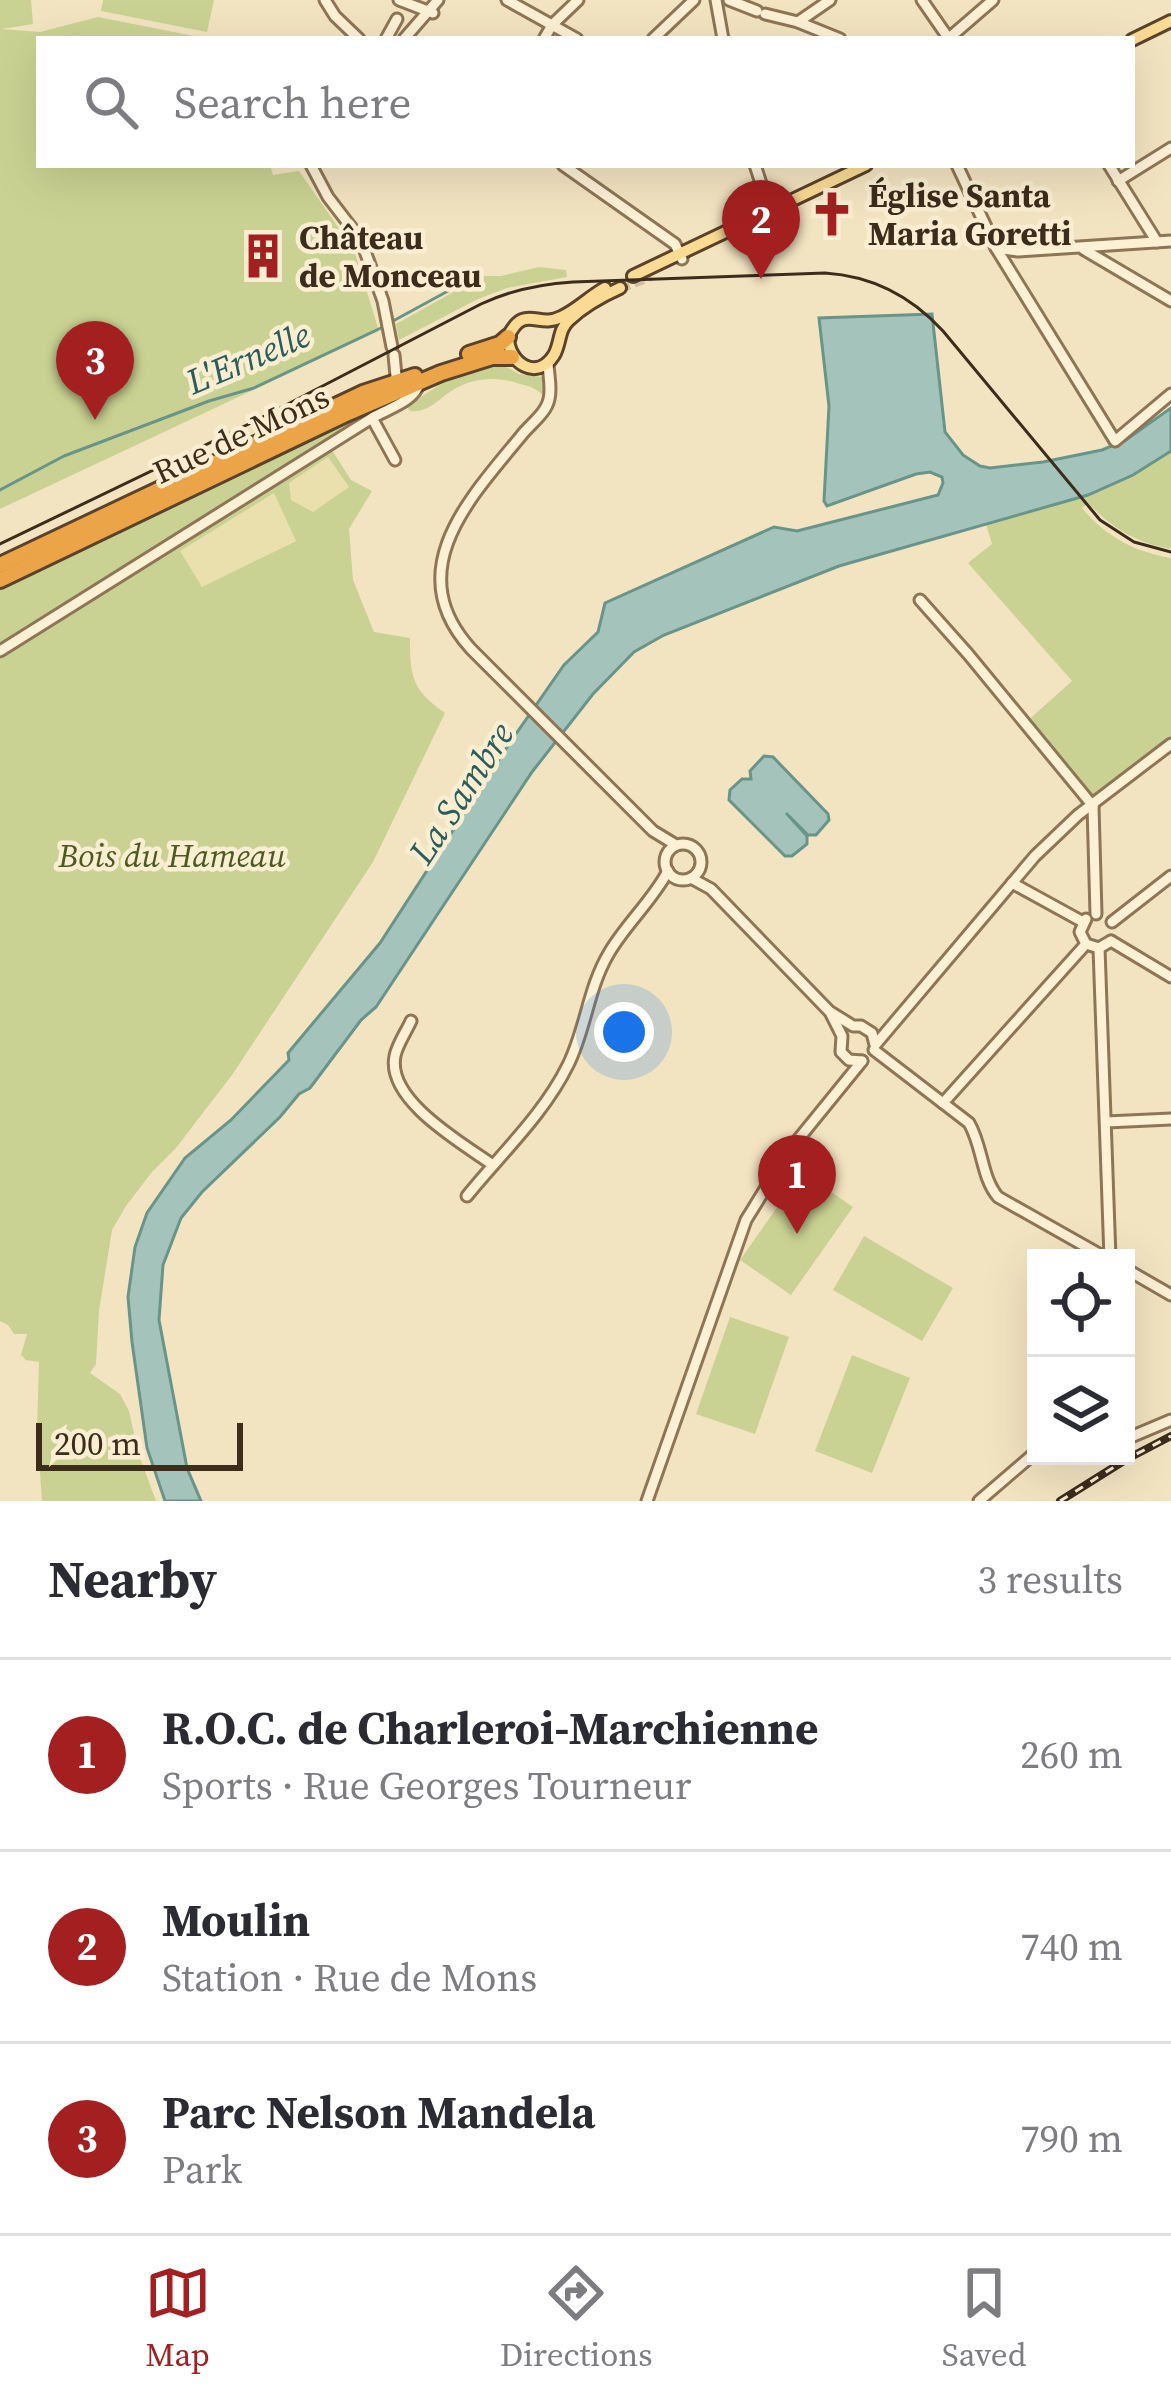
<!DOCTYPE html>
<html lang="en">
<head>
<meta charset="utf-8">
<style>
	body { margin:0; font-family:"Source Serif 4",serif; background:#f2f2f3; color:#2b2b33 }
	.controls { position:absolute; right:36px; bottom:36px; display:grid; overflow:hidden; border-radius:0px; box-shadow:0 12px 48px #0002 }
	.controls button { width:108px; height:108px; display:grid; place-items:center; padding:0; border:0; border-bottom:3px solid #e1e1e2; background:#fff; color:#2b2b33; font:60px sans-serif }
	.scale { position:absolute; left:36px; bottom:30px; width:207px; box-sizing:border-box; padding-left:12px; border:6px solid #3c2c1c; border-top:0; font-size:33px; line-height:42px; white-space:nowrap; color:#3c2c1c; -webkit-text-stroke:9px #f9eed1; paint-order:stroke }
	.you { position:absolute; left:624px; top:1032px; width:42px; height:42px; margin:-30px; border:9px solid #fff; border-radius:50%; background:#1a73e8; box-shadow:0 0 0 18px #1a73e833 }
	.badge { display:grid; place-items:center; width:78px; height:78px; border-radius:50%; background:#a42020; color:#fff; font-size:39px; font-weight:700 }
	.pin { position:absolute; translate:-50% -99px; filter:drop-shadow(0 3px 6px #0008) }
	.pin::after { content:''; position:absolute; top:63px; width:42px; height:36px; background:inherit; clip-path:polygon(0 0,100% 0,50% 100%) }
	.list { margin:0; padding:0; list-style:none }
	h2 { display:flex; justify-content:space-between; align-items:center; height:156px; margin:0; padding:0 48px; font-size:51px }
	h2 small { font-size:39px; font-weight:400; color:#7c7c81 }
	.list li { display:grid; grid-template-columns:78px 1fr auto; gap:36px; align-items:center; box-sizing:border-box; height:192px; padding:0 48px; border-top:3px solid #e1e1e2 }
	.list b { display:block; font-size:45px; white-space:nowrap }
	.list p { margin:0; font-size:39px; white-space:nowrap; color:#7c7c81 }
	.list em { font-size:39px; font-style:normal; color:#7c7c81 }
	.icon { flex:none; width:66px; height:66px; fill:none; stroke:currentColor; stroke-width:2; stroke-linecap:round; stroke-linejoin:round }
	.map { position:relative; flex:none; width:1171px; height:1501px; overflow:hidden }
	.search { position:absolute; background:#fff; box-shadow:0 12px 48px #0002; left:36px; right:36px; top:36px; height:132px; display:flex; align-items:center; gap:30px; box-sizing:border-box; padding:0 42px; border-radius:0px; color:#7c7c81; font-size:45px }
	.sheet { height:732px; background:#fff }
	nav { display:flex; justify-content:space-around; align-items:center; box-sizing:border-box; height:168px; border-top:3px solid #e1e1e2; background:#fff; font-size:33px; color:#7c7c81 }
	nav a { display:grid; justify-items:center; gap:6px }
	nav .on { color:#a42020 }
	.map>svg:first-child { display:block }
</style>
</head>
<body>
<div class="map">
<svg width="1171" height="1501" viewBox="0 0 1171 1501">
	<rect width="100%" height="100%" fill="#f3e4c1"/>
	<g fill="#e9e0ad">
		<path d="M328,456L350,487L313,512L291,500L289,483Z"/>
		<path d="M274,492L297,540L201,588L179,551Z"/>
	</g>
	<g fill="#cad293" fill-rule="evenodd">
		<path d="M0,0H31L33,24L2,29L40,32L98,17L209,39H39V165H270L273,175L299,171L354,250L379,331L0,509Z"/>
		<path d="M103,0H214L207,32L101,11Z"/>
		<path d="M539,267L566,270L567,277L507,288L478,299L399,340L396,324L482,276H501Z"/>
		<path d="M503,365L519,374L542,377L545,398C537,388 531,387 520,384C498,376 473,377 453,390C438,399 429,413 410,411L407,407C437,385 465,367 503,365Z"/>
		<path d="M373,410L374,412L0,645V590Z"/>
		<path d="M332,450L351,480L372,491L349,529L353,580L374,632L410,638C410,677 412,690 445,713L373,862L232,1075L176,1148L152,1172L126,1206L112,1230L99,1311L96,1364L90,1373L120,1394L129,1411L139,1455L156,1501H42L37,1431L39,1362L26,1360L21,1355L27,1334H14L8,1325L0,1321V656ZM328,457L349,487L313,512L291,500L289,483ZM274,493L296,541L202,587L180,551Z"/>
		<path d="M1171,451V549C1136,543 1112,528 1088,503L1082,508C1105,536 1135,552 1171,558V744L1093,806L1025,723L1072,681L968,563L992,544L986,524C1050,503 1115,491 1171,451Z"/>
		<path d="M802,1172L853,1207L791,1295L740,1260Z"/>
		<path d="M864,1236L953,1288L922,1341L833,1290Z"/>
		<path d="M730,1317L789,1337L755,1434L696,1414Z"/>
		<path d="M852,1355L910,1378L872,1473L815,1451Z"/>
	</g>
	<g fill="#a4c4bb" stroke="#69948a" stroke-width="3">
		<path d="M932,314L945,432L963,455L980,466L990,468L1043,462L1102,450L1126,440L1171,408V451L1133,475L1088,495L839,566L664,635L634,652L593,694L532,772L376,1007L361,1020L310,1088L299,1094L280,1117L202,1192L181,1218L163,1265L159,1320L187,1468L201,1501H165L147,1448L132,1342L128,1297L135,1247L147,1213L185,1158L231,1120L289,1060L288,1053L380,943L509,744L564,665L598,632L605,603L774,527L797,531L938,495L943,483L942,477L930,472L916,474L827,506L824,501L829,406L819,318Z"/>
		<path d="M764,756L773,757L828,814L829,820L816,835H808L786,813L807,836V844L792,856H785L729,800L730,790L742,779H751L750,771Z"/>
	</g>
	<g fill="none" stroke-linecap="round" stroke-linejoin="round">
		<g stroke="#69948a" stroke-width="3">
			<path d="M393,321L448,291"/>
			<path d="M0,490L64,456L209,401L254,388L383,327"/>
		</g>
		<path stroke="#cebfa0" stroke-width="10" stroke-dasharray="10 5" stroke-linecap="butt" d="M620,288L651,276"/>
		<g stroke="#8e7556" stroke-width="15">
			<g id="minor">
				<path d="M325,0L335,16L359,39"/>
				<path d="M399,0L433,13"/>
				<path d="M507,0L577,39"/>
				<path d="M716,0L723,39"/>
				<path d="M729,0L757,11"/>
				<path d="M922,0L949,39"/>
				<path d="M765,14L798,22L840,39"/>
				<path d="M798,22L830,0"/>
				<path d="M386,39L397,19"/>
				<path d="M404,39L438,0"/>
				<path d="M544,39L552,25L578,0"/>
				<path d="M653,39L694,0"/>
				<path d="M948,39L993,0"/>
				<path d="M311,165L328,197L361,240L383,301L392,347"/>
				<path d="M563,165L675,244L682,259"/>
				<path d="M755,165L770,211"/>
				<path d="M957,165L996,248L1018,251L1171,241"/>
				<path d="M1109,165L1157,242"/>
				<path d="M1118,181L1171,148"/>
				<path d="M996,248L1115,441L1171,394"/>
				<path d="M1083,249L1171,301"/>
				<path d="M394,355L397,386"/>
				<path d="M548,362C548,373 552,388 549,399C546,414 529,425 521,436C469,499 400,571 471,649L653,831L676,845"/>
				<path d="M372,418L395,460"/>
				<path d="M920,600L968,654L1093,806"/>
				<path d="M0,651L372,418C389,408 414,402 420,382"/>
				<path d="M1093,806L1096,914"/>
				<circle cx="683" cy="862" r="18"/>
				<path d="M691,878L711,889L829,1011L853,1026H861L872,1033L875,1045"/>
				<path d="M1012,883L1083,922"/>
				<path d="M1086,919L1080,932L1086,944L1099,948L1111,941"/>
				<path d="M1112,922L1171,876"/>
				<path d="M1111,941L1171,977"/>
				<path d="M1099,948L1110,1258"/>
				<path d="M830,1012L842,1036L841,1052L849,1060L862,1061"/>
				<path d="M411,1021C406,1032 397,1045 395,1056C386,1100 462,1143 493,1165"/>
				<path d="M876,1044L1035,856L1078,815L1171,744"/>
				<path d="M874,1050L969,1123C983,1147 981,1177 998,1197L1106,1258"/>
				<path d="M943,1103L1086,944"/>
				<path d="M1106,1122L1171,1119"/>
				<path d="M467,1196C501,1154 544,1114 568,1065C586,1029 588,988 609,953C626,924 652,901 668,871"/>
				<path d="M1126,1269L1171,1295"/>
				<path d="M1126,1439L1171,1420"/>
				<path d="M647,1501L746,1220L788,1152L862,1061"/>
				<path d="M979,1501L1036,1452"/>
			</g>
		</g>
		<g stroke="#5b422b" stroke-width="16">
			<g id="major">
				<path d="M1132,40L1171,21"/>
				<path d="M633,276L866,165"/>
				<path d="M605,288C590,296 577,310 561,317C538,329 524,303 508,337C508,363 537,382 554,355C561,343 558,330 569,320C584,306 602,296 620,288"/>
			</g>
		</g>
		<g stroke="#5b422b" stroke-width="20">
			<g id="highway">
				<path d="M469,354L500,344L508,337"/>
				<path d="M0,565L363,393L415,376"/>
				<path d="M0,580L348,413L441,373L492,357H512"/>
			</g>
		</g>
		<use href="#minor" stroke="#fcf1d5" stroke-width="9"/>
		<use href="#major" stroke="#fadb94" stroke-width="10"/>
		<use href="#highway" stroke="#eba548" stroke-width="14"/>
		<path stroke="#3c2c1c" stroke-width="3" d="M0,544L255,421L481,304C511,290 540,284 573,282L825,273C872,276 912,297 943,331L1100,520L1134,542L1171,552"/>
		<g stroke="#3c2c1c" stroke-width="8">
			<path id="rail" d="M1060,1501L1127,1459L1171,1436"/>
		</g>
		<use href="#rail" stroke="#f9eed1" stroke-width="3" stroke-dasharray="9" stroke-linecap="butt"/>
	</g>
	<defs>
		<g id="church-bare" transform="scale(3.6)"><path d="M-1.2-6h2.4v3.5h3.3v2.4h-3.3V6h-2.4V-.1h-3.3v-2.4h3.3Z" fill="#a42020" stroke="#f9eed1" stroke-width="2.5" paint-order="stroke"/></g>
		<g id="building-bare" transform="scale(3.6)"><path d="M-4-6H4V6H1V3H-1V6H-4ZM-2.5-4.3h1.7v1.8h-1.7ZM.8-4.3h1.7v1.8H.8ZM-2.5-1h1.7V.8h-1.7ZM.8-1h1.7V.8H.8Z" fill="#a42020" stroke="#f9eed1" stroke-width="2.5" paint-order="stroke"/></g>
	</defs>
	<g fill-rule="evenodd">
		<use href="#church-bare" x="832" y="214"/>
		<use href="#building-bare" x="263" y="256"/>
	</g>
	<g text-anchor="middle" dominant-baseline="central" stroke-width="9" stroke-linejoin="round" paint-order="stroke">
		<g font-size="33" font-weight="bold" fill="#3c2c1c" stroke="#f9eed1" text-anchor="start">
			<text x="868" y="195">Église Santa<tspan x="868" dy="38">Maria Goretti</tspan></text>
			<text x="299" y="237">Château<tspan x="299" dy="38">de Monceau</tspan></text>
		</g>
		<g font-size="33" fill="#3c2c1c" stroke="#f9eed1">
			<text transform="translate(241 434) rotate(-25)">Rue de Mons</text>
		</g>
		<g font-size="33" font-style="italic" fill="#4b5b20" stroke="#f9eed1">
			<text x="172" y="855">Bois du Hameau</text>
		</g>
		<g font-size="36" font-style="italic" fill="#2a5d5b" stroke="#f9eed1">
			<text transform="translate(248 358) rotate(-23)">L'Ernelle</text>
			<text transform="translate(461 793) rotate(-57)">La Sambre</text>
		</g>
	</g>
</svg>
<div class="controls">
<button><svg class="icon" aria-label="locate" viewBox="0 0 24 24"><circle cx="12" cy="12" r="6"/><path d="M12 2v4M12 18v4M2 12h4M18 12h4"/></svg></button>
<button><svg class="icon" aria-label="layers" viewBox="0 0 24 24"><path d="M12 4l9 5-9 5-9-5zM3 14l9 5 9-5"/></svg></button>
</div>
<div class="scale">200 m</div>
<div class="you"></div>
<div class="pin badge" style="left:797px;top:1234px">1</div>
<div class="pin badge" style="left:761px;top:279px">2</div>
<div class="pin badge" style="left:95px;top:420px">3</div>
<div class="search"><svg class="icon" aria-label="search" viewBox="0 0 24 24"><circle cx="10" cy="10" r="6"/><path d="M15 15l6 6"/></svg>Search here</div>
</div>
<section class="sheet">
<h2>Nearby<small>3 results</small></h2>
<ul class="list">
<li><span class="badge">1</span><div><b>R.O.C. de Charleroi-Marchienne</b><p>Sports · Rue Georges Tourneur</p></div><em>260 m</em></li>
<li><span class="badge">2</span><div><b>Moulin</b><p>Station · Rue de Mons</p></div><em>740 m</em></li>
<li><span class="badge">3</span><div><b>Parc Nelson Mandela</b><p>Park</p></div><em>790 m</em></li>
</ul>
</section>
<nav>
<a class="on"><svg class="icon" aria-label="map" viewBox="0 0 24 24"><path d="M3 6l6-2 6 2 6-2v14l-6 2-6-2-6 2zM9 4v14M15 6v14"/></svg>Map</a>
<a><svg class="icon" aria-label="directions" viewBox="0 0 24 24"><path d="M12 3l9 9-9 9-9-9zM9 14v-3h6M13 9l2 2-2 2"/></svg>Directions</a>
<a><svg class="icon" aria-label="saved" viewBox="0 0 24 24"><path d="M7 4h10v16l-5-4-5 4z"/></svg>Saved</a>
</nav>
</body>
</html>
